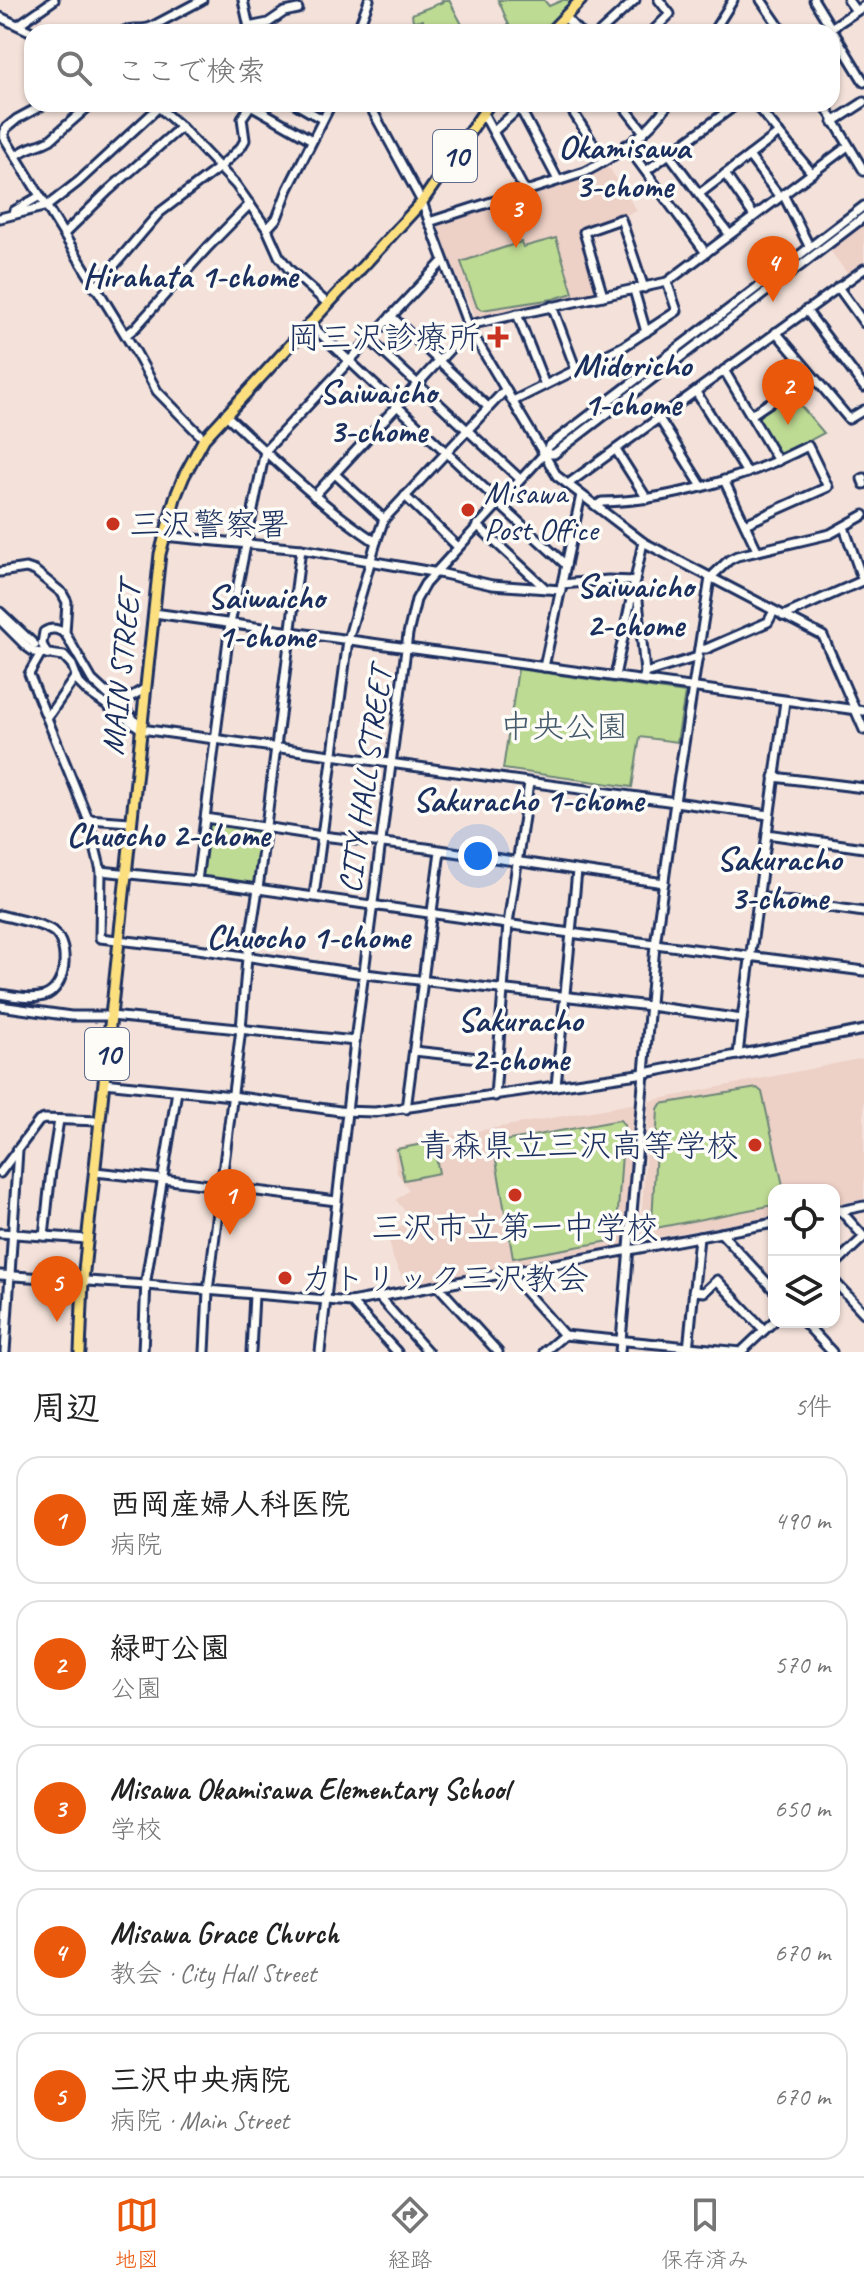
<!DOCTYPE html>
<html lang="ja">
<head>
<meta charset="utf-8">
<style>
	body { margin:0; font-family:Caveat,"Klee One",sans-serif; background:#f2f2f2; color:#222 }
	.controls { position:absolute; right:24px; bottom:24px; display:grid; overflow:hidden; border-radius:16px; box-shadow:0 2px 6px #0004 }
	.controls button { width:72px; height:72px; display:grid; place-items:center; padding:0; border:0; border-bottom:2px solid #e0e0e0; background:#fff; color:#222; font:40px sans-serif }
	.you { position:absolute; left:478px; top:856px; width:28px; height:28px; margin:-20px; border:6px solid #fff; border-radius:50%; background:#1a73e8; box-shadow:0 0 0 12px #1a73e833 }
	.badge { display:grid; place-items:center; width:52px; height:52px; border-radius:50%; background:#ea580c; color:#fff; font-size:26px; font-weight:700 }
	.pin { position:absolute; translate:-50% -66px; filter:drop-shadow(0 2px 4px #0008) }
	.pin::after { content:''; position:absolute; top:42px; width:28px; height:24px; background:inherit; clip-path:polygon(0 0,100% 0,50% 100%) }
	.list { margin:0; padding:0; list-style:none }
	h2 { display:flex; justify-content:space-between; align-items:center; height:104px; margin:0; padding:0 32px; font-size:34px }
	h2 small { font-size:26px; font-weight:400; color:#767676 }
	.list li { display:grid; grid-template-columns:52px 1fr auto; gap:24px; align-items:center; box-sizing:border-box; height:128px; margin:0 16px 16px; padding:0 16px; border:2px solid #e0e0e0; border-radius:24px }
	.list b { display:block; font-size:30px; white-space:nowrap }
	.list p { margin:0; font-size:26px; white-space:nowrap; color:#767676 }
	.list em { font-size:26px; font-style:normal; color:#767676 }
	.icon { flex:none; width:44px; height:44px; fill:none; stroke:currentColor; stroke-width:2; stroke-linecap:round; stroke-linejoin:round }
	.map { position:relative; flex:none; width:864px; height:1352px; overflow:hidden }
	.search { position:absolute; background:#fff; box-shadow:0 2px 6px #0004; left:24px; right:24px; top:24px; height:88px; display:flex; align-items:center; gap:20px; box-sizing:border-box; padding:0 28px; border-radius:24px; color:#767676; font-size:30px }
	.sheet { height:824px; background:#fff }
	nav { display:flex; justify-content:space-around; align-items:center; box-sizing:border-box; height:112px; border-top:2px solid #e0e0e0; background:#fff; font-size:22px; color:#767676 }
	nav a { display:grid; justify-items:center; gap:4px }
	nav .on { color:#ea580c }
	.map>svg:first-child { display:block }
</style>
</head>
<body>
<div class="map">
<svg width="864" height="1352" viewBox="0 0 864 1352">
	<rect width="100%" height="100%" fill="#f4e2da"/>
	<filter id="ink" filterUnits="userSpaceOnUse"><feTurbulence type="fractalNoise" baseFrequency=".0125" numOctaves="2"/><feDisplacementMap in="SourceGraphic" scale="16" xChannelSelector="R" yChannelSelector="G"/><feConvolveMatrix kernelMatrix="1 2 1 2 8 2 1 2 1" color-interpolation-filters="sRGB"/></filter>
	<g filter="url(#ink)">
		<g fill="#edd0c6">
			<path d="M607,168L610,169L637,211L581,231L599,295L475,318L453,266L438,225L579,181Z"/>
			<path d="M864,223V264L849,276L829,249Z"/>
			<path d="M864,1058V1199L834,1204V1190H774V1216L640,1240L649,1101Z"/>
			<path d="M637,1103L622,1246L406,1286L393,1258L388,1235L411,1219L396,1200L409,1190L397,1173L393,1148L460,1134Z"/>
		</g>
		<g fill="#bedb93" stroke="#6c8578" stroke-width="2">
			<path d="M442,0H449L466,32H423V20L413,21L412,14L443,2Z"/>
			<path d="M498,0H544L549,6L563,0H570L571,5L544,32H513C506,22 504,11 498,0Z"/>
			<path d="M556,238L573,293L553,299L482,310L477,307L461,262L521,242L523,247Z"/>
			<path d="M790,393L824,433L779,457L755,417Z"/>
			<path d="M518,669L685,693L677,742L640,737L632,787L503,769Z"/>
			<path d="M211,823L260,830L262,833L254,884L202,879L208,825Z"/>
			<path d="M757,1088L762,1092L784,1190H774V1205L656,1228L652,1223L658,1109L661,1104Z"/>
			<path d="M620,1120L624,1125L616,1240L513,1258L493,1143Z"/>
			<path d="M433,1142L439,1173L404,1180L397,1149Z"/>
		</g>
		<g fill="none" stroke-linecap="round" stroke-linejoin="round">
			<g stroke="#1b2f5e" stroke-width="13">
				<g id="minor">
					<path d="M243,0L250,32"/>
					<path d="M761,0L783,32"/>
					<path d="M814,0L864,82"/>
					<path d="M848,0L856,11"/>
					<path d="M0,17L32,32"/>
					<path d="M565,17L579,32"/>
					<path d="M18,25L54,0"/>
					<path d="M248,27L268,23L284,12L298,9"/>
					<path d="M831,28L864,6"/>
					<path d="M122,32C132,27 140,31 151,27L202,0"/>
					<path d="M357,32L369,0"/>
					<path d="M600,32L635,0"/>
					<path d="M652,32L670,14L659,0"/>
					<path d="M713,32L733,0"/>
					<path d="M45,104L17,119L5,129L4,137L134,349L157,391L204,439"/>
					<path d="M155,104L181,127L236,185L267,229L279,256L289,269L328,304"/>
					<path d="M249,104L312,140"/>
					<path d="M296,104L322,119"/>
					<path d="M369,104L422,202L469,328L557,476L643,542L823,636L864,730"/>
					<path d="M568,104L604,161"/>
					<path d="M622,104L643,131"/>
					<path d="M755,104L811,172"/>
					<path d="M824,104L864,171"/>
					<path d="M520,108L558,180"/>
					<path d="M483,113L525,191"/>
					<path d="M833,122L864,102"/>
					<path d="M494,131L524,104"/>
					<path d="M626,145L706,253"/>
					<path d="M669,154L729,234"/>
					<path d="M16,156C29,145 38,147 50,140L91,104"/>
					<path d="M749,156L779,196"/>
					<path d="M646,171L737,104"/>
					<path d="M725,174L754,216"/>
					<path d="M699,194L779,133"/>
					<path d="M783,194L809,246"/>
					<path d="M14,211L40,196"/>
					<path d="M0,218L47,206L78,182L159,107"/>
					<path d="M429,222L585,172C615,157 649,133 668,104"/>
					<path d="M267,229L277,218L288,189L331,104"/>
					<path d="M64,234L109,190L181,127"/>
					<path d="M838,287L864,323"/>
					<path d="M95,288L159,213L220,167L241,147L245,140L242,118L251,105"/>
					<path d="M634,290L646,332"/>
					<path d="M603,296L584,232L621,219L644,288"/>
					<path d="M552,306L576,370"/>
					<path d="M806,310L864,387"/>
					<path d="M517,314L545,385"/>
					<path d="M391,316L488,407"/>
					<path d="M309,323L499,502"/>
					<path d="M776,332L849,419L864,410"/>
					<path d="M126,335L135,328L208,247L250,204"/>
					<path d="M369,339L520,479"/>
					<path d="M724,370L778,461"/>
					<path d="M696,392L747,473"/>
					<path d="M513,401L624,346L677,311L667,282"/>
					<path d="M225,414C273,459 320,505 376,542L384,519L506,389"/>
					<path d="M751,415L811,375"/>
					<path d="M659,418L701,485"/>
					<path d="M616,450L647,499"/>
					<path d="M544,454H554L864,217"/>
					<path d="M335,474L384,519"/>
					<path d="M864,478L862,479L864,484"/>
					<path d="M724,480L757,550"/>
					<path d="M568,484L864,269"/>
					<path d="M314,496L473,324L667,282L848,146"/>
					<path d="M405,496L457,546"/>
					<path d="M498,503L566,565"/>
					<path d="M596,506L602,502C670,501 748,477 808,446L828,487L745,524"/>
					<path d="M477,525L546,589"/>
					<path d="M844,527L863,581"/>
					<path d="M163,536L301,549"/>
					<path d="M0,572L26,568L35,571L62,593L67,602L65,633L92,680L131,716L137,724"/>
					<path d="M562,584L608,580L635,581"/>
					<path d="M631,596L638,600L645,673L643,680"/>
					<path d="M0,612L35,645"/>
					<path d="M154,613L864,711"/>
					<path d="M783,616L864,580"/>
					<path d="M0,620L27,647L34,652L64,656L72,665L79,683L88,692L141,729L675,802L655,945L620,1352"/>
					<path d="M699,649H706L768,622L774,611"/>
					<path d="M41,653L29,674L88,819L130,822"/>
					<path d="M47,654L42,644L44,632C52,627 57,629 65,633"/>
					<path d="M544,667L581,495"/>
					<path d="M645,673L698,657"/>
					<path d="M615,676L643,542"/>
					<path d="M108,692L127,699L146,688"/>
					<path d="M47,718L76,676"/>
					<path d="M774,777L864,788"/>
					<path d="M769,815L675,802L710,578L729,560L737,556L830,534L864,515"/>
					<path d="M205,818L322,836L426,848L664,883"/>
					<path d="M88,819L101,871L100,938L198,949L356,973L650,1006L742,1019L785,701"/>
					<path d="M767,834L864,848"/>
					<path d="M101,871L208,882L570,933L864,971"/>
					<path d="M197,881L230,624L265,451L443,261"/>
					<path d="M314,896L348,640L376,542"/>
					<path d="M759,897L864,912"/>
					<path d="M0,915C14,919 43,923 54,932C71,947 66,989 44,996C30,1000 14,996 0,994"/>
					<path d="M0,1006L71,1016H111L355,1041"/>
					<path d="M414,1051L497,1060"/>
					<path d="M738,1055L742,1019"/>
					<path d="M104,1083L232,1096L340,1111L375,1112L645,1073L864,1030"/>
					<path d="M556,1086L577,871"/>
					<path d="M495,1096L508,924L529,783"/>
					<path d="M406,1109L440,851"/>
					<path d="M95,1172L162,1179L336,1201"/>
					<path d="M0,1173L39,1121L44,1119L99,1121"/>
					<path d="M840,1210L864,1237"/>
					<path d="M834,1212L864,1206"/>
					<path d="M0,1233L88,1239"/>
					<path d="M721,1233L774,1290"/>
					<path d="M44,1236L51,1171L59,1120"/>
					<path d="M834,1265L864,1237"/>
					<path d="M508,1272L564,1335L741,1352"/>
					<path d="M0,1275L146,1285L351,1302L774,1223"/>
					<path d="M834,1281L864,1313"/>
					<path d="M438,1286L498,1352"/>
					<path d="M693,1291L704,1292L717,1280L764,1330"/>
					<path d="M379,1297L428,1352"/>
					<path d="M351,1302L397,1352"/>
					<path d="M804,1322L832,1352"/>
					<path d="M688,1350L699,1237"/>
					<path d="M5,1352L18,1150"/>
					<path d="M143,1352L146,1280L177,1091"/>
					<path d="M205,1352L208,1291L241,1029L247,958L258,889L301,549L444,574L492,585L561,590"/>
					<path d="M251,1352L254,1295"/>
					<path d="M320,1352L355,1041L408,634L416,600L425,584L544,454L549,446L864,206"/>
					<path d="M544,1352L564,1335"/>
					<path d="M741,1352L774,1321"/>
				</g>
			</g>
			<g stroke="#1b2f5e" stroke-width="15">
				<g id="major">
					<path d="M550,32L581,0"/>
					<path d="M80,1352L83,1280L160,554L175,498L184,476L204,439L422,202L489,104"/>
				</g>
			</g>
			<use href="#minor" stroke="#fdfcf7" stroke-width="7"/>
			<use href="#major" stroke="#fce080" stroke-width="9"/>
		</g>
	</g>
	<g fill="#c8321e" stroke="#fdfcf7" stroke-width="3">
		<path d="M494 325h8v8h8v8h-8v8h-8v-8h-8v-8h8z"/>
		<circle cx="468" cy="510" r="8"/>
		<circle cx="113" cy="524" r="8"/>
		<circle cx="755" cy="1145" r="8"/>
		<circle cx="515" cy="1195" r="8"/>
		<circle cx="285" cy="1278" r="8"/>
	</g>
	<g text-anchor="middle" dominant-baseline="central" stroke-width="7" stroke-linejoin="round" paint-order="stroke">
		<g fill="#fdfcf7" stroke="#5f6c8c" stroke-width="2">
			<rect x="433" y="130" width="44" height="52" rx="6"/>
			<rect x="85" y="1028" width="44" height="52" rx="6"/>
		</g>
		<g font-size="30" font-weight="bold" fill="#1b2f5e">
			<text x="455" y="156">10</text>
			<text x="107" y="1054">10</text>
		</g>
		<g font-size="32" fill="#1b2f5e" stroke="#fdfcf7" text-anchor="start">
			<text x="480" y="337" text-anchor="end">岡三沢診療所</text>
			<text x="484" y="492">Misawa<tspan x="484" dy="37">Post Office</tspan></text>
			<text x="129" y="524">三沢警察署</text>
			<text x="739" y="1145" text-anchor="end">青森県立三沢高等学校</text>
			<text x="515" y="1227" text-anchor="middle">三沢市立第一中学校</text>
			<text x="301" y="1278">カトリック三沢教会</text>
		</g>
		<g font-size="32" fill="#1b2f5e" stroke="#fdfcf7">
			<text transform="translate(121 669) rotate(-84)">MAIN STREET</text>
			<text transform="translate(365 780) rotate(-82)">CITY HALL STREET</text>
		</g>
		<g font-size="32" fill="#445a6b" stroke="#fdfcf7">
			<text x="564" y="726">中央公園</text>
		</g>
		<g font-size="34" font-weight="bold" fill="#1b2f5e" stroke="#fdfcf7">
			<text x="624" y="146">Okamisawa<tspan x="624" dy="39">3-chome</tspan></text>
			<text x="190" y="275">Hirahata 1-chome</text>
			<text x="632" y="364">Midoricho<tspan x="632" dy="39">1-chome</tspan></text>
			<text x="378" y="391">Saiwaicho<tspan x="378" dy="39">3-chome</tspan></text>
			<text x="635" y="585">Saiwaicho<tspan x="635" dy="39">2-chome</tspan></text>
			<text x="266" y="596">Saiwaicho<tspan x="266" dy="39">1-chome</tspan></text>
			<text x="528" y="799">Sakuracho 1-chome</text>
			<text x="168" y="834">Chuocho 2-chome</text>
			<text x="779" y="858">Sakuracho<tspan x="779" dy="39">3-chome</tspan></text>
			<text x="308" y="936">Chuocho 1-chome</text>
			<text x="520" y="1019">Sakuracho<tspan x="520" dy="39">2-chome</tspan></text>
		</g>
	</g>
</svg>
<div class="controls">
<button><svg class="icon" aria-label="locate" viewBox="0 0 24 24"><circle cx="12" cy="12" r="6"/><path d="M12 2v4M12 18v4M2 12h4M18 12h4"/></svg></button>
<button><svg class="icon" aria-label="layers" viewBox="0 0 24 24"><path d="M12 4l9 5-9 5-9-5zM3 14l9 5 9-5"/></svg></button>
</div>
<div class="you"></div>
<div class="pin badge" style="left:230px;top:1235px">1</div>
<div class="pin badge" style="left:788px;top:425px">2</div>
<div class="pin badge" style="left:516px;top:248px">3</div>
<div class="pin badge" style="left:773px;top:302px">4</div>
<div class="pin badge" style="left:57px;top:1322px">5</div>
<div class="search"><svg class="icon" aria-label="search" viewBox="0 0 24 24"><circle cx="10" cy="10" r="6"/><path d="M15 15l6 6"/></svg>ここで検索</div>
</div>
<section class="sheet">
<h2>周辺<small>5件</small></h2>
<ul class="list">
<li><span class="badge">1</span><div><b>西岡産婦人科医院</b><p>病院</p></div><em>490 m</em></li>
<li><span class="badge">2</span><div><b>緑町公園</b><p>公園</p></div><em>570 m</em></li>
<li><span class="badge">3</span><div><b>Misawa Okamisawa Elementary School</b><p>学校</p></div><em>650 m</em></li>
<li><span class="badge">4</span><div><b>Misawa Grace Church</b><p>教会 · City Hall Street</p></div><em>670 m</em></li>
<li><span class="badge">5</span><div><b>三沢中央病院</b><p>病院 · Main Street</p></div><em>670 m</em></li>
</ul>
</section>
<nav>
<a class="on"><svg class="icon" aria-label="map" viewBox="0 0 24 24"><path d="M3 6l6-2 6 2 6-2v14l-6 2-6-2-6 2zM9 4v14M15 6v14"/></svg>地図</a>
<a><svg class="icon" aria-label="directions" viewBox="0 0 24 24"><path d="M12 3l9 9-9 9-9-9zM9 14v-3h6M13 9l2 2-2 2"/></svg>経路</a>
<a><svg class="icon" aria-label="saved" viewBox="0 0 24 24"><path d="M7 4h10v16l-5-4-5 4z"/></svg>保存済み</a>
</nav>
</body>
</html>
